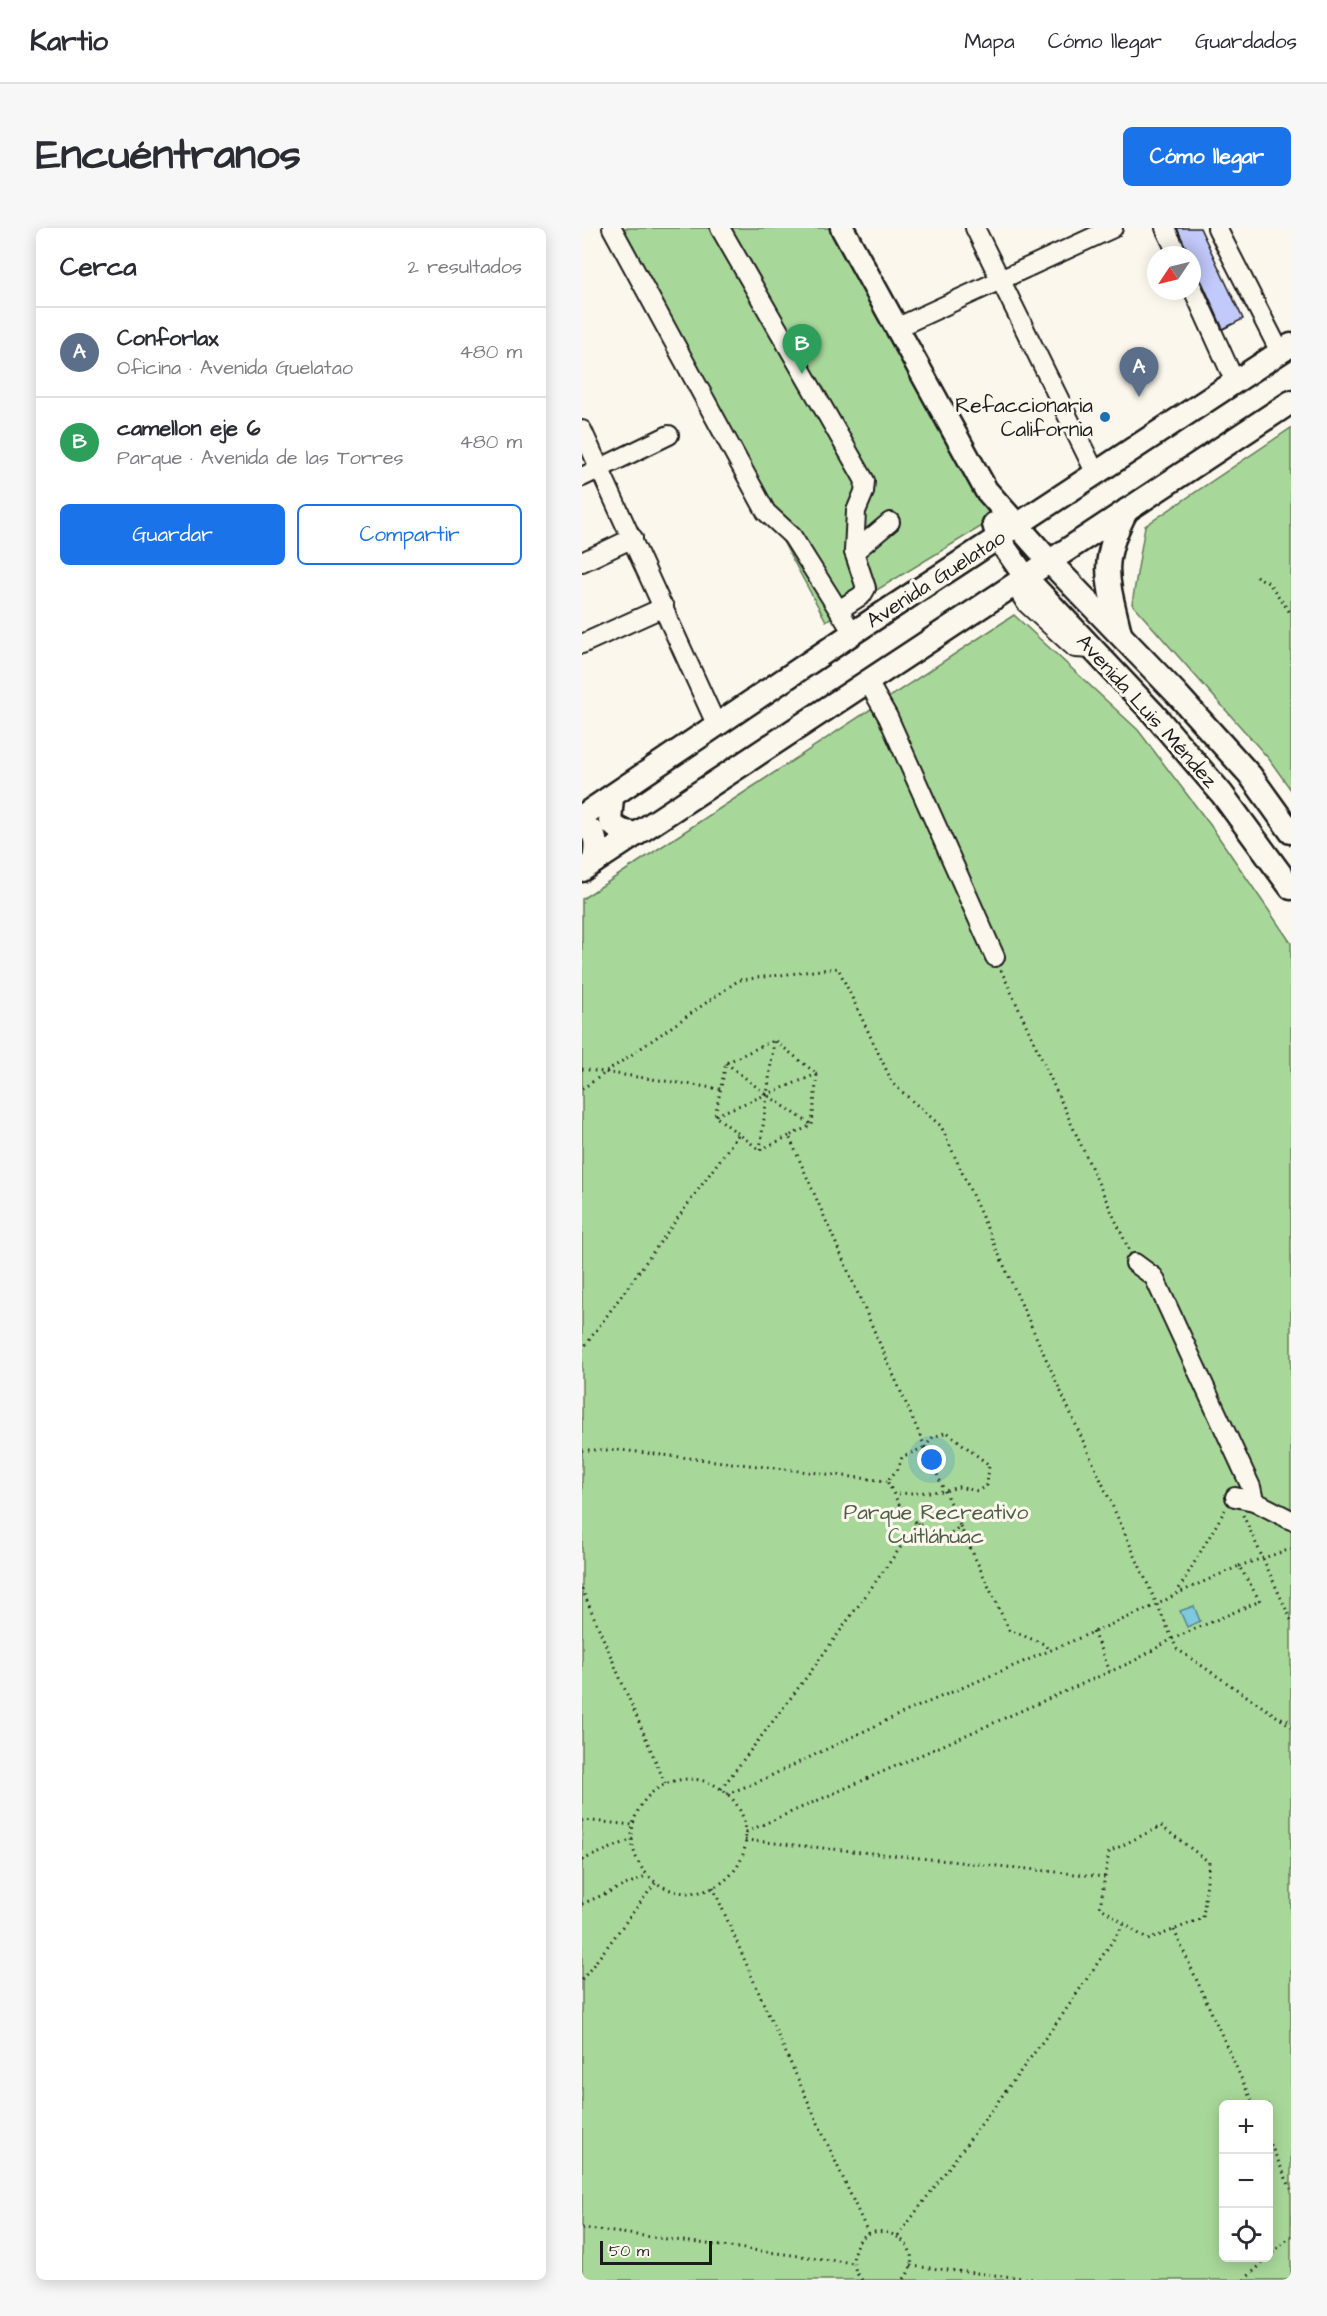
<!DOCTYPE html>
<html lang="es">
<head>
<meta charset="utf-8">
<style>
	body { margin:0; font-family:"Architects Daughter",sans-serif; background:#f7f7f7; color:#2b2b33 }
	.controls { position:absolute; right:18px; bottom:18px; display:grid; overflow:hidden; border-radius:9px; box-shadow:0 3px 15px #0003 }
	.controls button { width:54px; height:54px; display:grid; place-items:center; padding:0; border:0; border-bottom:2px solid #e1e1e2; background:#fff; color:#2b2b33; font:30px sans-serif }
	.compass { position:absolute; left:565px; top:18px; width:54px; height:54px; border-radius:50%; background:#fff; box-shadow:0 3px 15px #0003; rotate:235deg }
	.scale { position:absolute; left:18px; bottom:15px; width:112px; box-sizing:border-box; padding-left:6px; border:3px solid #1c1c1c; border-top:0; font-size:16px; line-height:21px; white-space:nowrap; color:#1c1c1c; -webkit-text-stroke:4px #fbf7ec; paint-order:stroke }
	.you { position:absolute; left:350px; top:1232px; width:21px; height:21px; margin:-15px; border:4px solid #fff; border-radius:50%; background:#1a73e8; box-shadow:0 0 0 9px #1a73e833 }
	.badge { display:grid; place-items:center; width:39px; height:39px; border-radius:50%; background:#1a73e8; color:#fff; font-size:20px; font-weight:700 }
	.pin { position:absolute; translate:-50% -50px; filter:drop-shadow(0 2px 3px #0008) }
	.pin::after { content:''; position:absolute; top:32px; width:21px; height:18px; background:inherit; clip-path:polygon(0 0,100% 0,50% 100%) }
	.list { margin:0; padding:0; list-style:none }
	h2 { display:flex; justify-content:space-between; align-items:center; height:78px; margin:0; padding:0 24px; font-size:26px }
	h2 small { font-size:20px; font-weight:400; color:#7c7c81 }
	.list li { display:grid; grid-template-columns:39px 1fr auto; gap:18px; align-items:center; box-sizing:border-box; height:90px; padding:0 24px; border-top:2px solid #e1e1e2 }
	.list b { display:block; font-size:22px; white-space:nowrap }
	.list p { margin:0; font-size:20px; white-space:nowrap; color:#7c7c81 }
	.list em { font-size:20px; font-style:normal; color:#7c7c81 }
	.actions { display:flex; gap:12px; padding:18px 24px }
	.actions a { flex:1; padding:14px 0; border:2px solid #1a73e8; border-radius:9px; text-align:center; font-size:21px; color:#1a73e8 }
	.actions .main { background:#1a73e8; color:#fff }
	.icon { flex:none; width:33px; height:33px; fill:none; stroke:currentColor; stroke-width:2; stroke-linecap:round; stroke-linejoin:round }
	.map { position:relative; flex:none; width:709px; height:2052px; overflow:hidden; border-radius:9px }
	header { display:flex; align-items:center; gap:36px; box-sizing:border-box; height:84px; padding:0 30px; background:#fff; border-bottom:2px solid #e1e1e2 }
	header strong { font-size:28px }
	nav { display:flex; gap:33px; margin-inline-start:auto; font-size:21px }
	.intro { display:flex; align-items:center; justify-content:space-between; box-sizing:border-box; height:144px; padding:0 36px }
	h1 { margin:0; font-size:42px }
	.button { padding:15px 27px; border-radius:9px; background:#1a73e8; color:#fff; font-size:21px; font-weight:700 }
	main { display:flex; gap:36px; padding:0 36px }
	aside { flex:1; background:#fff; border-radius:9px; box-shadow:0 3px 15px #0003 }
	.map>svg:first-child { display:block }
</style>
</head>
<body>
<header>
<strong>Kartio</strong>
<nav><a>Mapa</a><a>Cómo llegar</a><a>Guardados</a></nav>
</header>
<div class="intro"><h1>Encuéntranos</h1><a class="button">Cómo llegar</a></div>
<main>
<aside>
<h2>Cerca<small>2 resultados</small></h2>
<ul class="list">
<li><span class="badge" style="background:#5c6f8a">A</span><div><b>Conforlax</b><p>Oficina · Avenida Guelatao</p></div><em>480 m</em></li>
<li><span class="badge" style="background:#2e9e5b">B</span><div><b>camellon eje 6</b><p>Parque · Avenida de las Torres</p></div><em>480 m</em></li>
</ul>
<div class="actions"><a class="main">Guardar</a><a>Compartir</a></div>
</aside>
<div class="map">
<svg width="709" height="2052" viewBox="0 0 709 2052">
	<rect width="100%" height="100%" fill="#fbf7ec"/>
	<filter id="ink" filterUnits="userSpaceOnUse"><feTurbulence type="fractalNoise" baseFrequency=".0167" numOctaves="2"/><feDisplacementMap in="SourceGraphic" scale="12" xChannelSelector="R" yChannelSelector="G"/><feConvolveMatrix kernelMatrix="1 2 1 2 8 2 1 2 1" color-interpolation-filters="sRGB"/></filter>
	<g filter="url(#ink)">
		<g fill="#a8d899" stroke="#627a5a" stroke-width="1.5" fill-rule="evenodd">
			<path d="M31,0H250L410,292L244,393Z"/>
			<path d="M709,200V562L687,531L550,376L563,298Z"/>
			<path d="M432,387L556,502L629,598L709,715V2052H0V671ZM642,1876H686V2030H642Z"/>
		</g>
		<path fill="#7ec9de" stroke="#578490" stroke-width="1.5" d="M612,1378L618,1393L605,1399L598,1383Z"/>
		<path fill="#c2c9fb" stroke="#1c1c1c" stroke-width="1.5" d="M595,0H618L661,91L641,101L620,54L610,38V27H607Z"/>
		<g fill="none" stroke-linecap="round" stroke-linejoin="round">
			<g stroke="#1c1c1c" stroke-width="22">
				<g id="minor">
					<path d="M30,0L184,284L210,308L271,405"/>
					<path d="M138,0L283,253L282,264L274,283L272,324"/>
					<path d="M393,0L514,246"/>
					<path d="M583,0L596,27"/>
					<path d="M635,0L698,124"/>
					<path d="M610,59L653,154"/>
					<path d="M314,100L531,0"/>
					<path d="M0,202L135,498"/>
					<path d="M0,249L87,207"/>
					<path d="M0,334L51,310"/>
					<path d="M444,350L437,364L444,375L493,420L510,421"/>
					<path d="M257,382L280,367L284,360L272,324L308,294"/>
					<path d="M0,416L82,379"/>
					<path d="M286,454L306,489L413,729"/>
					<path d="M553,1035L572,1049L669,1259L672,1273"/>
					<path d="M653,1269L672,1273L709,1292"/>
				</g>
			</g>
			<g stroke="#1c1c1c" stroke-width="27">
				<g id="major">
					<path d="M260,0L404,262L468,334L594,465L668,547L709,604"/>
					<path d="M412,296L416,310L444,350L571,485L640,566L709,660"/>
					<path d="M538,405C525,351 517,333 545,282"/>
					<path d="M30,569L28,593C35,603 43,604 55,606"/>
					<path d="M0,588L271,405L709,117"/>
					<path d="M0,597C17,603 14,619 12,634"/>
					<path d="M0,642L709,174"/>
				</g>
			</g>
			<g stroke="#1c1c1c" stroke-width="3" stroke-dasharray="1.5 4.5" stroke-linecap="butt">
				<path d="M674,348L687,355L709,386"/>
				<path d="M419,742L547,1022"/>
				<path d="M144,835L185,867L230,897"/>
				<path d="M0,841L139,861"/>
				<path d="M0,861L157,752L256,740L311,856L359,898L595,1421L709,1498"/>
				<path d="M134,887L235,846"/>
				<path d="M207,908L178,922L133,888L144,835L192,812L235,846L230,897L207,908L343,1219L351,1209L365,1204L407,1237L405,1257L396,1263L376,1259L363,1263L312,1266"/>
				<path d="M178,922L192,812"/>
				<path d="M0,1122L156,907"/>
				<path d="M343,1219L378,1298L371,1304L358,1309L328,1291L319,1280L305,1253L316,1241L320,1229Z"/>
				<path d="M0,1222H38L305,1253"/>
				<path d="M661,1287L709,1392"/>
				<path d="M378,1298L427,1402L462,1416L467,1423"/>
				<path d="M657,1338L709,1321"/>
				<path d="M0,1361L83,1555"/>
				<path d="M511,1404L528,1443"/>
				<path d="M699,1490L709,1493"/>
				<circle cx="107" cy="1608" r="57"/>
				<path d="M139,1561L227,1446L336,1295"/>
				<path d="M145,1566L180,1552L316,1487L575,1377L594,1366L643,1282"/>
				<path d="M0,1592L51,1597"/>
				<path d="M579,1598L627,1634L621,1690L566,1712L518,1679L527,1624Z"/>
				<path d="M164,1604L552,1433L590,1411L678,1373L657,1338L594,1366"/>
				<path d="M163,1612L523,1649"/>
				<path d="M0,1632L51,1611"/>
				<path d="M131,1659L183,1779L287,2007"/>
				<path d="M0,1676L66,1647"/>
				<path d="M592,1702L671,1876"/>
				<path d="M0,1752L74,1654"/>
				<path d="M686,1911L709,1961"/>
				<path d="M0,2000L272,2035"/>
				<path d="M316,2008L481,1786L542,1696"/>
				<path d="M686,2029L709,2008"/>
				<path d="M329,2038L459,2052"/>
				<path d="M280,2052C273,2045 270,2035 272,2025C282,1980 354,2014 321,2052"/>
				<path d="M662,2052L686,2030"/>
			</g>
			<use href="#minor" stroke="#fbf7ec" stroke-width="18"/>
			<use href="#major" stroke="#fbf7ec" stroke-width="22"/>
		</g>
	</g>
	<circle fill="#1f6fb2" stroke="#fbf7ec" stroke-width="2" cx="523" cy="189" r="6"/>
	<g text-anchor="middle" dominant-baseline="central" stroke-width="6" stroke-linejoin="round" paint-order="stroke">
		<g font-size="21" fill="#1c1c1c" stroke="#fbf7ec" text-anchor="end">
			<text x="511" y="177">Refaccionaria<tspan x="511" dy="24">California</tspan></text>
		</g>
		<g font-size="21" fill="#1c1c1c" stroke="#fbf7ec">
			<text transform="translate(354 351) rotate(-33)">Avenida Guelatao</text>
			<text transform="translate(565 483) rotate(48)">Avenida Luis Méndez</text>
		</g>
		<g font-size="21" fill="#4d5e48" stroke="#fbf7ec">
			<text x="354" y="1284">Parque Recreativo<tspan x="354" dy="24">Cuitláhuac</tspan></text>
		</g>
	</g>
</svg>
<div class="controls">
<button>+</button>
<button>−</button>
<button><svg class="icon" aria-label="locate" viewBox="0 0 24 24"><circle cx="12" cy="12" r="6"/><path d="M12 2v4M12 18v4M2 12h4M18 12h4"/></svg></button>
</div>
<svg class="compass" viewBox="-18 -18 36 36"><path d="M0-13l5 13h-10z" fill="#e53935"/><path d="M0 13l5-13h-10z" fill="#7c7c81"/></svg>
<div class="scale">50 m</div>
<div class="you"></div>
<div class="pin badge" style="left:557px;top:169px;background:#5c6f8a">A</div>
<div class="pin badge" style="left:220px;top:146px;background:#2e9e5b">B</div>
</div>
</main>
</body>
</html>
